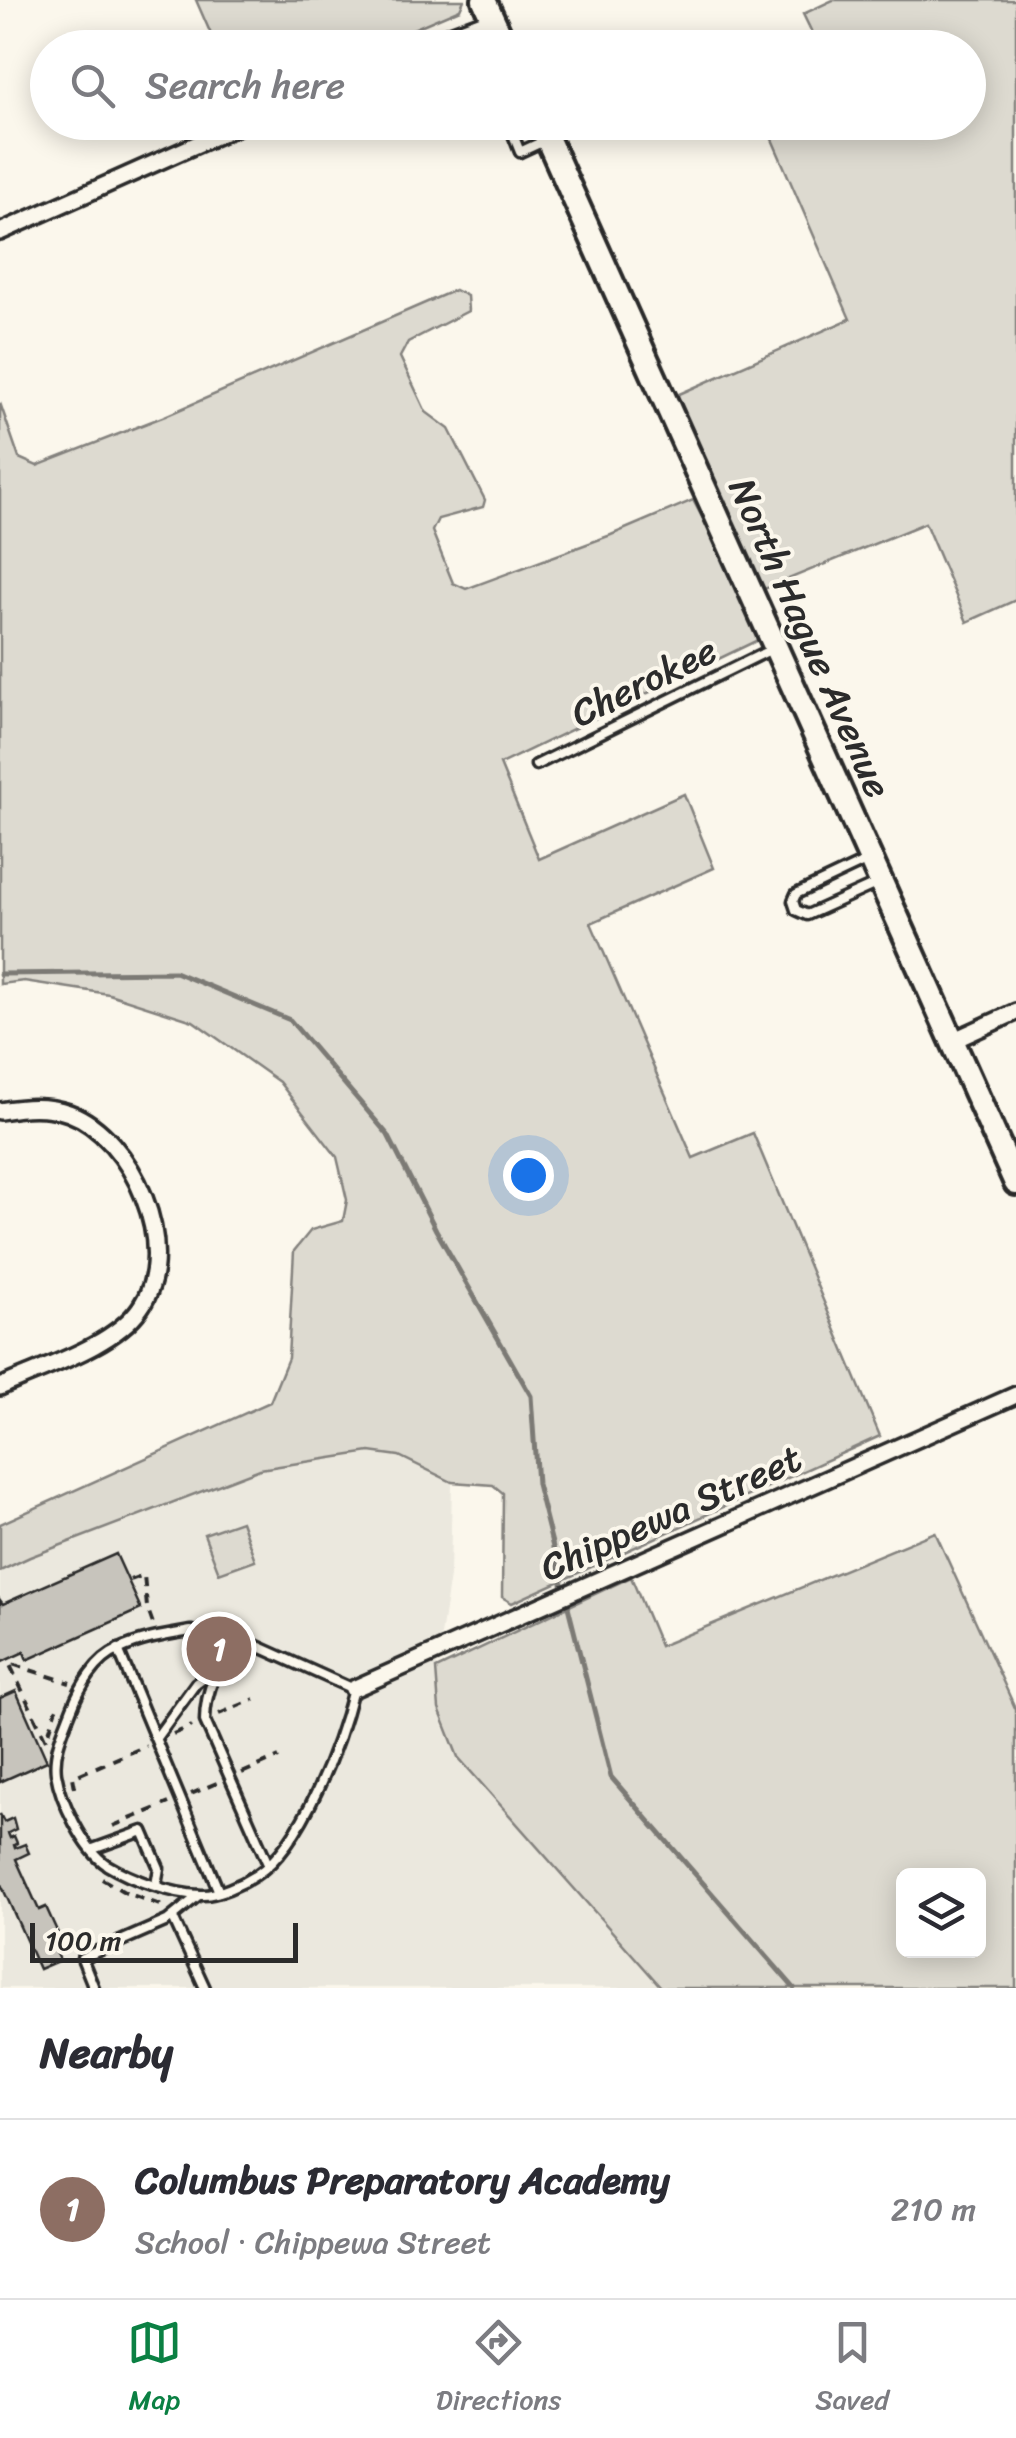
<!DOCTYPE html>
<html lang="en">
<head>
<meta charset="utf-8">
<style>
	body { margin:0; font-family:Sriracha,sans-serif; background:#f2f2f3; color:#2b2b33 }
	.controls { position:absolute; right:30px; bottom:30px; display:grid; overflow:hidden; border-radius:15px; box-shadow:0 5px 25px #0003 }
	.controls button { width:90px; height:90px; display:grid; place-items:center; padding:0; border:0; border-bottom:2px solid #e1e1e2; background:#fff; color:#2b2b33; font:50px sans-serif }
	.scale { position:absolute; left:30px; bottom:25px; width:268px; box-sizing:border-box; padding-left:10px; border:5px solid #2b2b2b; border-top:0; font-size:28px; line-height:35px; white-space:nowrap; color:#2b2b2b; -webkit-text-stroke:8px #fbf7ec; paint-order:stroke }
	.you { position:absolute; left:528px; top:1175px; width:35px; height:35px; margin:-25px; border:8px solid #fff; border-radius:50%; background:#1a73e8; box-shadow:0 0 0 15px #1a73e833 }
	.badge { display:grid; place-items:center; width:65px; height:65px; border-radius:50%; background:#0b8043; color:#fff; font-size:32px; font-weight:700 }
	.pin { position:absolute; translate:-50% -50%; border:5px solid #fff; box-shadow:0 2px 10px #0006 }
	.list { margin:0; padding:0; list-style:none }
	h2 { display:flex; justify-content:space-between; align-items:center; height:130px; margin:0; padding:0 40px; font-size:42px }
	h2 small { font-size:32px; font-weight:400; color:#7c7c81 }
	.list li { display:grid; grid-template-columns:65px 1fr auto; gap:30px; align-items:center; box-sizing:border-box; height:180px; padding:0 40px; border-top:2px solid #e1e1e2 }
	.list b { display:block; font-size:38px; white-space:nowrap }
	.list p { margin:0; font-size:32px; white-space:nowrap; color:#7c7c81 }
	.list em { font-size:32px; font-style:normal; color:#7c7c81 }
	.icon { flex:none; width:55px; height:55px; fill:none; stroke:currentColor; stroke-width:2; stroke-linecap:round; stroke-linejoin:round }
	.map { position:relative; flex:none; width:1016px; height:1988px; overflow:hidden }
	.search { position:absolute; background:#fff; box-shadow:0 5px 25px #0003; left:30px; right:30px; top:30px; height:110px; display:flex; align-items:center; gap:25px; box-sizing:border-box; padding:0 35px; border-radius:55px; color:#7c7c81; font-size:38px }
	.sheet { height:310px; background:#fff }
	nav { display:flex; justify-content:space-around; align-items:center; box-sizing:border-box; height:140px; border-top:2px solid #e1e1e2; background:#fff; font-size:28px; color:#7c7c81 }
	nav a { display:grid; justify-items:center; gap:5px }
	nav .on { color:#0b8043 }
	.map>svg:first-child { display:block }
</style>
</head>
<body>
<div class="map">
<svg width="1016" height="1988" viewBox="0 0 1016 1988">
	<rect width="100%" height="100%" fill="#fbf7ec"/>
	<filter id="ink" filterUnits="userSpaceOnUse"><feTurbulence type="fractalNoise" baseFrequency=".01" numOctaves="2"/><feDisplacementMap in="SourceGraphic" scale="20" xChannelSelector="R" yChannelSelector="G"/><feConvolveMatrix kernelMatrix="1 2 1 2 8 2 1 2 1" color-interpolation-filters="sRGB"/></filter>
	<g filter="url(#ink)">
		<path fill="#ebe8de" d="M427,1332L452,1482L450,1576L436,1669L439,1709L444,1727L466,1767L662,1988H0V1524Z"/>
		<g fill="#dddad0" stroke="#84827e" stroke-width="2.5" fill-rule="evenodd">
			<path d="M196,0H464L460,9L371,47L217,48Z"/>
			<path d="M833,0H1016V600L967,622L925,523L762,590L677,395L850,319L765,123L968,122V48L819,47L803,14Z"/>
			<path d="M455,290L467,296L468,311L408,342L400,357L426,412L449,429L485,500L483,507L438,519L432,531L453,583L466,589L611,535L693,500L744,597L760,639L500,764L539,859L684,794L714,868L591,923L693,1158L753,1133L880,1436L512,1603L502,1597L503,1493L493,1485L452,1482L399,1456L370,1452L260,1469L30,1557L0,1571V1524L270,1402L288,1358L294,1251L311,1230L343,1221L347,1200L337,1157L279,1082L193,1021L109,994L24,981L0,984V403L19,458L37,466L165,416Z"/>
			<path d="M241,1521L255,1560L219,1573L204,1534Z"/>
			<path d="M935,1532L1016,1710V1988H662L458,1757L439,1709L436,1669L631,1577L660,1646ZM904,1876H978V1950H904Z"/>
		</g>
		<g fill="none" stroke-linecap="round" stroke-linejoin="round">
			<path stroke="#7b7a75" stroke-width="5" d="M0,974L175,972L290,1020L388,1135L436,1230L531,1396L537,1484L611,1777L794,1988"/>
		</g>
		<g fill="#c7c4bc" stroke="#2b2b2b" stroke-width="2.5">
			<path d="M116,1554L141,1609L27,1660L24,1652L0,1663V1600L3,1604Z"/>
			<path d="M16,1691L47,1761L0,1782V1698Z"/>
			<path d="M0,1814L4,1822L13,1818L16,1829L8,1833L10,1838L14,1836L17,1843L14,1845L15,1848L25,1844L29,1853L16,1859L39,1910L46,1907L62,1942L53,1946L60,1960L39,1969L0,1882Z"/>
		</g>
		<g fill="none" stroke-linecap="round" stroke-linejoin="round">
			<g stroke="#2b2b2b" stroke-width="15">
				<g id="lane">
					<path d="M508,122L520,152L546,140"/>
					<path d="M536,765L772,649"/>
					<path d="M866,861L796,894L793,901L796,910L807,915L878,883"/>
					<path d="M191,1631L244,1640L353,1689C340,1742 303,1845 256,1875C242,1884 217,1896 200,1895C171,1894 132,1880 107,1865C84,1850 60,1800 56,1773C53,1751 64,1729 72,1708C80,1687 96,1659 118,1650C140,1639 167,1635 191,1631Z"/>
					<path d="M236,1638C219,1664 205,1689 205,1721L268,1864"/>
					<path d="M118,1649L219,1892"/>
					<path d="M156,1738L196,1683L217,1668"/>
					<path d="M93,1849L143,1831L159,1868L156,1885"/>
					<path d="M173,1918L205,1988"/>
					<path d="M94,1988L82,1958L167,1921L199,1895"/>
				</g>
			</g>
			<g stroke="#2b2b2b" stroke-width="22">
				<g id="street">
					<path d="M416,48L493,19"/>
					<path d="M0,232L247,122"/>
					<path d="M952,1041L1016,1012"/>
					<path d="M0,1111C23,1107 46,1105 69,1113C132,1136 182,1249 140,1308C113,1347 43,1367 0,1387"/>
					<path d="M353,1689L1016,1395"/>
				</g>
			</g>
			<g stroke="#2b2b2b" stroke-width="30">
				<g id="secondary">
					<path d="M484,0L506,48"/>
					<path d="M540,122L1016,1183"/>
				</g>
			</g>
			<g stroke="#2b2b2b" stroke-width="4" stroke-dasharray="10 8" stroke-linecap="butt">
				<path d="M130,1580L144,1575L147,1607L153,1624"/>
				<path d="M219,1714L255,1699"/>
				<path d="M49,1732L57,1708"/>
				<path d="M173,1734L192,1726"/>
				<path d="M46,1740L9,1663L70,1683"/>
				<path d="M242,1773L279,1757"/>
				<path d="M75,1788L73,1777L146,1746"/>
				<path d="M191,1794L219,1782"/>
				<path d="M113,1826L169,1803"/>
				<path d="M102,1879L126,1893L160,1905L163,1911"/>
			</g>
			<use href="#lane" stroke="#fbf7ec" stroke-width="8"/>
			<use href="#street" stroke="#fbf7ec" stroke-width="15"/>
			<use href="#secondary" stroke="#fbf7ec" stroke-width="22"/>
		</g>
	</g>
	<g text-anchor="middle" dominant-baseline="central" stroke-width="8" stroke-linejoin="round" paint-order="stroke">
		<g font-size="38" fill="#2b2b2b" stroke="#fbf7ec">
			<text transform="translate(810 638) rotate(66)">North Hague Avenue</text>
			<text transform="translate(644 682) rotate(-26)">Cherokee</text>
			<text transform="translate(671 1513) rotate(-24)">Chippewa Street</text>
		</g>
	</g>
</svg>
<div class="controls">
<button><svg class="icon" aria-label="layers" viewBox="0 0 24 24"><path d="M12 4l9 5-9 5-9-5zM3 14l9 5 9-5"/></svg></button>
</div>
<div class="scale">100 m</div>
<div class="you"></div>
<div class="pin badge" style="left:219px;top:1649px;background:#8d6e63">1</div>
<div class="search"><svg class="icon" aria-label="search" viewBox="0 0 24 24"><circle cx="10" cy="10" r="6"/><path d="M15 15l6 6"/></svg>Search here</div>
</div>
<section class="sheet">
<h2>Nearby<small></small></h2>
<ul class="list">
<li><span class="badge" style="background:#8d6e63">1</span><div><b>Columbus Preparatory Academy</b><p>School · Chippewa Street</p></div><em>210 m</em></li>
</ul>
</section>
<nav>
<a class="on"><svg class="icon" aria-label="map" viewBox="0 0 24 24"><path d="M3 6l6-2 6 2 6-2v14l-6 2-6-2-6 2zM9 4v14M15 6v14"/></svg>Map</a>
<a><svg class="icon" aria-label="directions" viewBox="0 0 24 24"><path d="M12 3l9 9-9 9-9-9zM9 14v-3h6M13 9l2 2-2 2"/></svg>Directions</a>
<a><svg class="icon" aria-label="saved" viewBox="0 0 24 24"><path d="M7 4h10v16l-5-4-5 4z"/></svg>Saved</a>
</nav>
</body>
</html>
